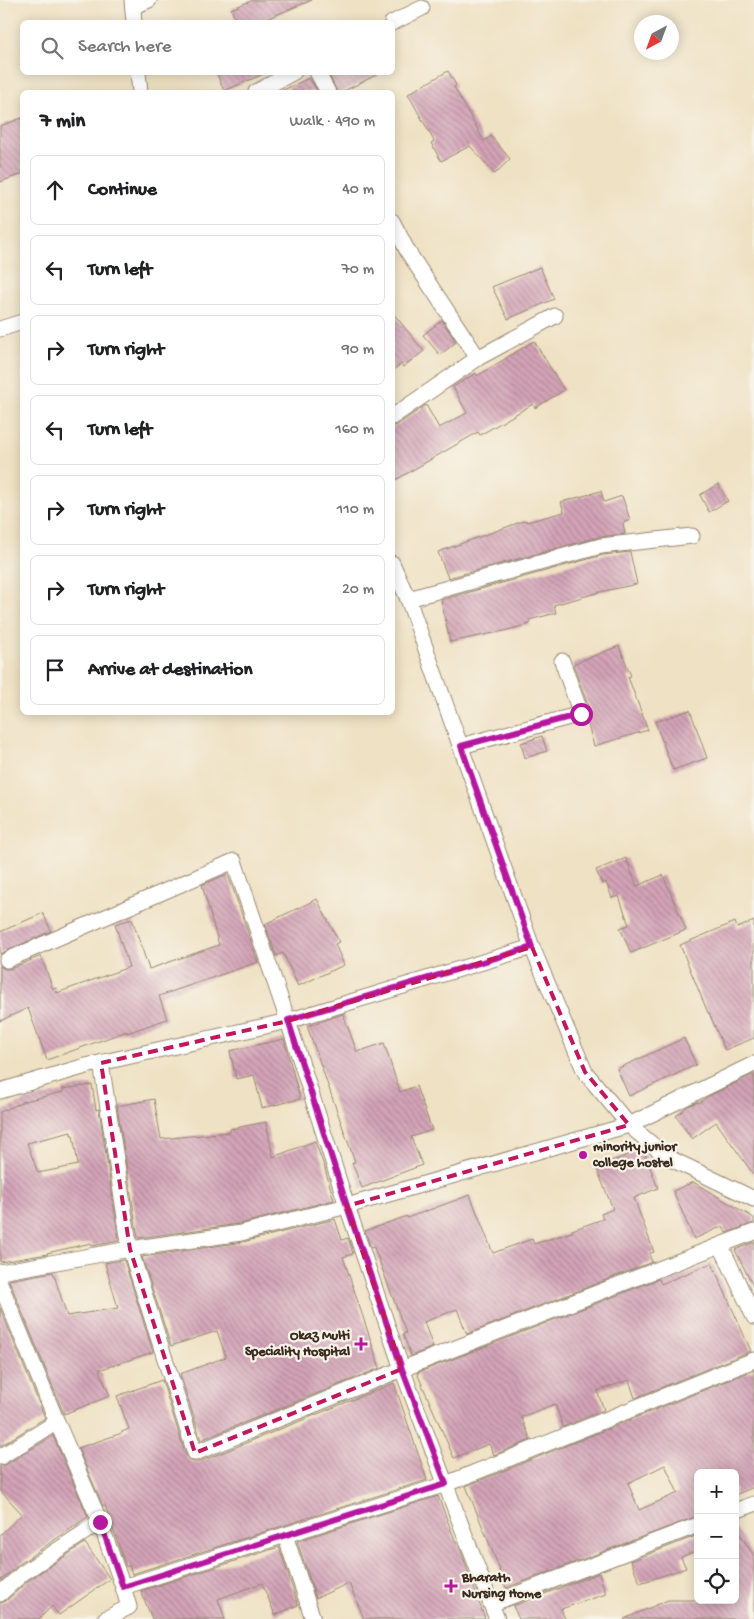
<!DOCTYPE html>
<html lang="en">
<head>
<meta charset="utf-8">
<style>
	body { margin:0; font-family:"Gochi Hand",sans-serif; background:#f2f2f2; color:#202124 }
	.controls { position:absolute; right:15px; bottom:15px; display:grid; overflow:hidden; border-radius:8px; box-shadow:0 2px 12px #0003 }
	.controls button { width:45px; height:45px; display:grid; place-items:center; padding:0; border:0; border-bottom:1px solid #e0e0e0; background:#fff; color:#202124; font:25px sans-serif }
	.compass { position:absolute; left:634px; top:15px; width:45px; height:45px; border-radius:50%; background:#fff; box-shadow:0 2px 12px #0003; rotate:221deg }
	.stop { position:absolute; width:15px; height:15px; margin:-11px; border:4px solid #b5179e; border-radius:50%; background:#fff }
	.stop.end { background:#b5179e; border-color:#fff; box-shadow:0 1px 5px #0008 }
	.list { margin:0; padding:0; list-style:none }
	h2 { display:flex; justify-content:space-between; align-items:center; height:65px; margin:0; padding:0 20px; font-size:21px }
	h2 small { font-size:16px; font-weight:400; color:#757577 }
	.list li { display:grid; grid-template-columns:32px 1fr auto; gap:15px; align-items:center; box-sizing:border-box; height:70px; margin:0 10px 10px; padding:0 10px; border:1px solid #e0e0e0; border-radius:8px }
	.list b { display:block; font-size:19px; white-space:nowrap }
	.list em { font-size:16px; font-style:normal; color:#757577 }
	.icon { flex:none; width:28px; height:28px; fill:none; stroke:currentColor; stroke-width:2; stroke-linecap:round; stroke-linejoin:round }
	.map { position:relative; flex:none; width:754px; height:1619px; overflow:hidden }
	.search { position:absolute; background:#fff; box-shadow:0 2px 12px #0003; left:20px; top:20px; width:375px; height:55px; display:flex; align-items:center; gap:12px; box-sizing:border-box; padding:0 18px; border-radius:8px; color:#757577; font-size:19px }
	.panel { position:absolute; background:#fff; box-shadow:0 2px 12px #0003; left:20px; top:90px; width:375px; height:625px; border-radius:8px }
	.map>svg:first-child { display:block }
</style>
</head>
<body>
<div class="map">
<svg width="754" height="1619" viewBox="0 0 754 1619">
	<defs>
		<pattern id="building-back-hatch" width="6" height="6" patternUnits="userSpaceOnUse" patternTransform="scale(1.25)"><rect width="6" height="6" fill="#d3a3b7"/><path d="M-1 5l2 2M0 0l6 6M5-1l2 2" fill="none" stroke="#ac8594"/></pattern>
	</defs>
	<rect width="100%" height="100%" fill="#f7f3e8"/>
	<filter id="ink" filterUnits="userSpaceOnUse"><feTurbulence type="fractalNoise" baseFrequency=".02" numOctaves="2"/><feDisplacementMap in="SourceGraphic" scale="10" xChannelSelector="R" yChannelSelector="G"/><feConvolveMatrix kernelMatrix="1 2 1 2 8 2 1 2 1" color-interpolation-filters="sRGB"/></filter>
	<filter id="wash" filterUnits="userSpaceOnUse"><feTurbulence type="fractalNoise" baseFrequency=".0096" numOctaves="4" result="noise"/><feDisplacementMap in="SourceGraphic" scale="20" xChannelSelector="R" yChannelSelector="G"/><feGaussianBlur stdDeviation="1.12" result="paint"/><feColorMatrix in="noise" values="0 0 0 0 0 0 0 0 0 0 0 0 0 0 0 0 0 1.4 0 .05"/><feComposite in="paint" operator="in"/></filter>
	<g filter="url(#wash)">
		<rect width="100%" height="100%" fill="#efe1c3"/>
		<g id="blocks">
			<g fill="url(#building-back-hatch)" fill-rule="evenodd">
				<path d="M253,0H312L259,22H237L231,9Z"/>
				<path d="M448,71L456,85L454,87L484,141L491,136L510,159L495,174L470,146L441,161L431,143L434,141L408,94Z"/>
				<path d="M216,72H268L224,91Z"/>
				<path d="M328,72H382L342,92H337Z"/>
				<path d="M309,78L318,92H279Z"/>
				<path d="M22,118V174L0,182V126Z"/>
				<path d="M540,267L554,299L508,319L492,287Z"/>
				<path d="M392,312L424,351L403,367L401,364L392,371Z"/>
				<path d="M442,320L456,342L440,355L423,335Z"/>
				<path d="M534,341L564,390L535,408L533,404L480,435L478,432L392,482V426L397,425L426,405L439,428L467,413L453,387L476,373L477,376Z"/>
				<path d="M718,484L728,501L709,512L700,495Z"/>
				<path d="M601,491L604,502L622,496L630,520L623,523L625,534L599,537L448,578L438,552L526,520L527,522L564,512L561,502Z"/>
				<path d="M630,552L637,584L600,592L554,605L556,613L529,620L530,624L504,631L450,642L441,600L603,555Z"/>
				<path d="M619,646L631,676L628,677L648,730L594,746L587,721L590,716V711L573,664Z"/>
				<path d="M690,710L707,758L673,770L655,722Z"/>
				<path d="M542,736L547,751L525,758L521,743Z"/>
				<path d="M626,858L637,886L663,875L686,930L631,953L620,928L629,925L619,896L612,898L606,882L602,884L596,870Z"/>
				<path d="M228,874L258,962L159,996L167,1019L127,1033V1031L47,1060L28,1008L0,1021V966L5,969H10L41,956L53,989L56,988L57,993L129,967L115,924L132,919L149,969L219,945L202,885Z"/>
				<path d="M317,899L339,942L335,944L344,965L298,986L283,953L276,956L265,924Z"/>
				<path d="M43,913L51,931L0,954V932Z"/>
				<path d="M754,921V1038L725,1050L709,1013H708L680,945L735,922L737,928Z"/>
				<path d="M343,1014L357,1052L384,1043L400,1092L416,1086L432,1130L411,1137L422,1165L362,1188L352,1163L355,1162L307,1026Z"/>
				<path d="M684,1038L696,1065L629,1096L617,1069Z"/>
				<path d="M284,1039L300,1099L262,1108L254,1075L236,1079L230,1051Z"/>
				<path d="M754,1074V1175L716,1122L692,1139L676,1116L688,1106L698,1102L699,1103L707,1097Z"/>
				<path d="M92,1085L96,1110L99,1109L119,1241L92,1246L91,1243L47,1253L48,1254L0,1262V1112L21,1103V1102L63,1092V1089ZM71,1132V1135H73L78,1165L38,1173L27,1143Z"/>
				<path d="M154,1099L161,1139L230,1132V1129L266,1122L273,1157L315,1141L324,1166L334,1200L239,1224L138,1238L117,1106Z"/>
				<path d="M643,1149L658,1188L634,1198L654,1252L649,1254L652,1262L467,1334L457,1309L424,1322L433,1347L411,1356L403,1334L406,1333L374,1247L371,1248L365,1231L407,1216V1218L470,1195L493,1253L532,1239L534,1244L572,1232V1230L603,1219L601,1214L613,1209L596,1167Z"/>
				<path d="M693,1182L754,1218V1223L726,1233L723,1226L694,1239L673,1191Z"/>
				<path d="M335,1219L342,1240L348,1238L353,1254L343,1257L380,1368L201,1440L180,1374L226,1357L217,1331L171,1346L142,1257L243,1242Z"/>
				<path d="M754,1242V1288L735,1250Z"/>
				<path d="M124,1260L153,1352L99,1370L110,1396L64,1414L9,1280L53,1272L67,1316L118,1308L105,1263Z"/>
				<path d="M712,1263L751,1351L635,1398L629,1380L597,1391L604,1410L563,1427L555,1404L521,1417L531,1440L494,1455L489,1444L454,1458L417,1373L659,1279L661,1284Z"/>
				<path d="M0,1308L45,1418L0,1446Z"/>
				<path d="M754,1370V1487L735,1495V1473H698V1516L506,1588L499,1570H500L466,1486ZM665,1465L678,1493L639,1510L628,1483Z"/>
				<path d="M162,1380L186,1456L189,1460L194,1462H199L394,1383L427,1480L132,1574L129,1565L126,1567L105,1505L103,1506L78,1448L122,1433V1432L129,1429L117,1396Z"/>
				<path d="M53,1436L88,1517L18,1565L0,1581V1535L22,1514L0,1490V1466L5,1465Z"/>
				<path d="M438,1496L456,1543H458L485,1619H364L349,1583L316,1598L297,1541Z"/>
				<path d="M735,1527L754,1556V1619H624L668,1600H735Z"/>
				<path d="M698,1535V1550L681,1557L686,1568L640,1583L631,1561Z"/>
				<path d="M85,1543L110,1579L59,1615L52,1606L39,1619H0V1603L6,1601L29,1580Z"/>
				<path d="M279,1547L298,1605L275,1615L262,1583L218,1599L225,1619H152L141,1591Z"/>
				<path d="M599,1573L606,1594L561,1609L565,1619H519L513,1606Z"/>
			</g>
		</g>
	</g>
	<g filter="url(#ink)">
		<use href="#blocks" fill-opacity="0" stroke="#958670" stroke-width="1"/>
		<g fill="none" stroke-linecap="round" stroke-linejoin="round">
			<g stroke="#958670" stroke-width="17">
				<g id="street">
					<path d="M132,0L134,22"/>
					<path d="M133,7L149,0"/>
					<path d="M392,23L422,8"/>
					<path d="M138,72L140,92"/>
					<path d="M317,72L328,92"/>
					<path d="M256,92L294,72"/>
					<path d="M392,221L408,252L478,358"/>
					<path d="M0,329L22,322"/>
					<path d="M392,417L478,358L555,316"/>
					<path d="M392,563L408,599L532,947"/>
					<path d="M408,599L601,546L692,536"/>
					<path d="M461,746L581,714L562,661"/>
					<path d="M7,960L234,861L288,1021L347,1206L402,1369L491,1604L698,1525"/>
					<path d="M101,1063L130,1249L195,1453L402,1369L754,1232"/>
					<path d="M0,1091L86,1066L288,1021L532,947L585,1072L629,1125L667,1157L754,1199"/>
					<path d="M721,1246L754,1317"/>
					<path d="M0,1272L130,1249L241,1233L347,1206L629,1125L754,1064"/>
					<path d="M0,1283L57,1422"/>
					<path d="M0,1457L57,1422L100,1522L123,1587L285,1535L313,1619"/>
					<path d="M735,1511L754,1504"/>
					<path d="M285,1535L446,1484L754,1360"/>
					<path d="M0,1594L23,1573L100,1522"/>
					<path d="M491,1604L497,1619"/>
					<path d="M105,1619L129,1607L123,1587"/>
				</g>
			</g>
			<use href="#street" stroke="#fff" stroke-width="15"/>
		</g>
	</g>
	<g fill="none" stroke-linecap="round" stroke-linejoin="round" filter="url(#ink)">
		<path stroke="#b5179e" stroke-width="6" d="M100,1522L123,1587L446,1484L402,1369L347,1206L288,1020L532,947L461,746L581,714"/>
	</g>
	<path fill="none" stroke="#c2185b" stroke-width="4" stroke-dasharray="10 6" stroke-linejoin="round" d="M532,947L585,1072L629,1125L347,1206L402,1369L195,1453L130,1249L101,1063L288,1021Z"/>
	<g fill="#b5179e" stroke="#f7f3e8" stroke-width="2">
		<circle cx="583" cy="1155" r="5"/>
		<path d="M358.5 1336.5h5v5h5v5h-5v5h-5v-5h-5v-5h5z"/>
		<path d="M448.5 1578.5h5v5h5v5h-5v5h-5v-5h-5v-5h5z"/>
	</g>
	<g text-anchor="middle" dominant-baseline="central" stroke-width="4.5" stroke-linejoin="round" paint-order="stroke">
		<g font-size="14" font-weight="bold" fill="#3b2a1e" stroke="#f7f3e8" text-anchor="start">
			<text x="593" y="1147">minority junior<tspan x="593" dy="16">college hostel</tspan></text>
			<text x="350" y="1336" text-anchor="end">Okaz Multi<tspan x="350" dy="16">Speciality Hospital</tspan></text>
			<text x="462" y="1578">Bharath<tspan x="462" dy="16">Nursing Home</tspan></text>
		</g>
	</g>
</svg>
<div class="controls">
<button>+</button>
<button>−</button>
<button><svg class="icon" aria-label="locate" viewBox="0 0 24 24"><circle cx="12" cy="12" r="6"/><path d="M12 2v4M12 18v4M2 12h4M18 12h4"/></svg></button>
</div>
<svg class="compass" viewBox="-18 -18 36 36"><path d="M0-13l5 13h-10z" fill="#e53935"/><path d="M0 13l5-13h-10z" fill="#757577"/></svg>
<div class="stop" style="left:581px;top:714px"></div>
<div class="stop end" style="left:100px;top:1522px"></div>
<div class="search"><svg class="icon" aria-label="search" viewBox="0 0 24 24"><circle cx="10" cy="10" r="6"/><path d="M15 15l6 6"/></svg>Search here</div>
<section class="panel">
<h2>7 min<small>Walk · 490 m</small></h2>
<ul class="list">
<li><svg class="icon" aria-label="ahead" viewBox="0 0 24 24"><path d="M12 20V5M6 11l6-6 6 6"/></svg><div><b>Continue</b></div><em>40 m</em></li>
<li><svg class="icon" aria-label="left" viewBox="0 0 24 24"><path d="M17 20v-9H6M10 6l-5 5 5 5"/></svg><div><b>Turn left</b></div><em>70 m</em></li>
<li><svg class="icon" aria-label="right" viewBox="0 0 24 24"><path d="M7 20v-9h11M14 6l5 5-5 5"/></svg><div><b>Turn right</b></div><em>90 m</em></li>
<li><svg class="icon" aria-label="left" viewBox="0 0 24 24"><path d="M17 20v-9H6M10 6l-5 5 5 5"/></svg><div><b>Turn left</b></div><em>160 m</em></li>
<li><svg class="icon" aria-label="right" viewBox="0 0 24 24"><path d="M7 20v-9h11M14 6l5 5-5 5"/></svg><div><b>Turn right</b></div><em>110 m</em></li>
<li><svg class="icon" aria-label="right" viewBox="0 0 24 24"><path d="M7 20v-9h11M14 6l5 5-5 5"/></svg><div><b>Turn right</b></div><em>20 m</em></li>
<li><svg class="icon" aria-label="arrive" viewBox="0 0 24 24"><path d="M6 21V4h12l-3 4 3 4H6"/></svg><div><b>Arrive at destination</b></div></li>
</ul>
</section>
</div>
</body>
</html>
